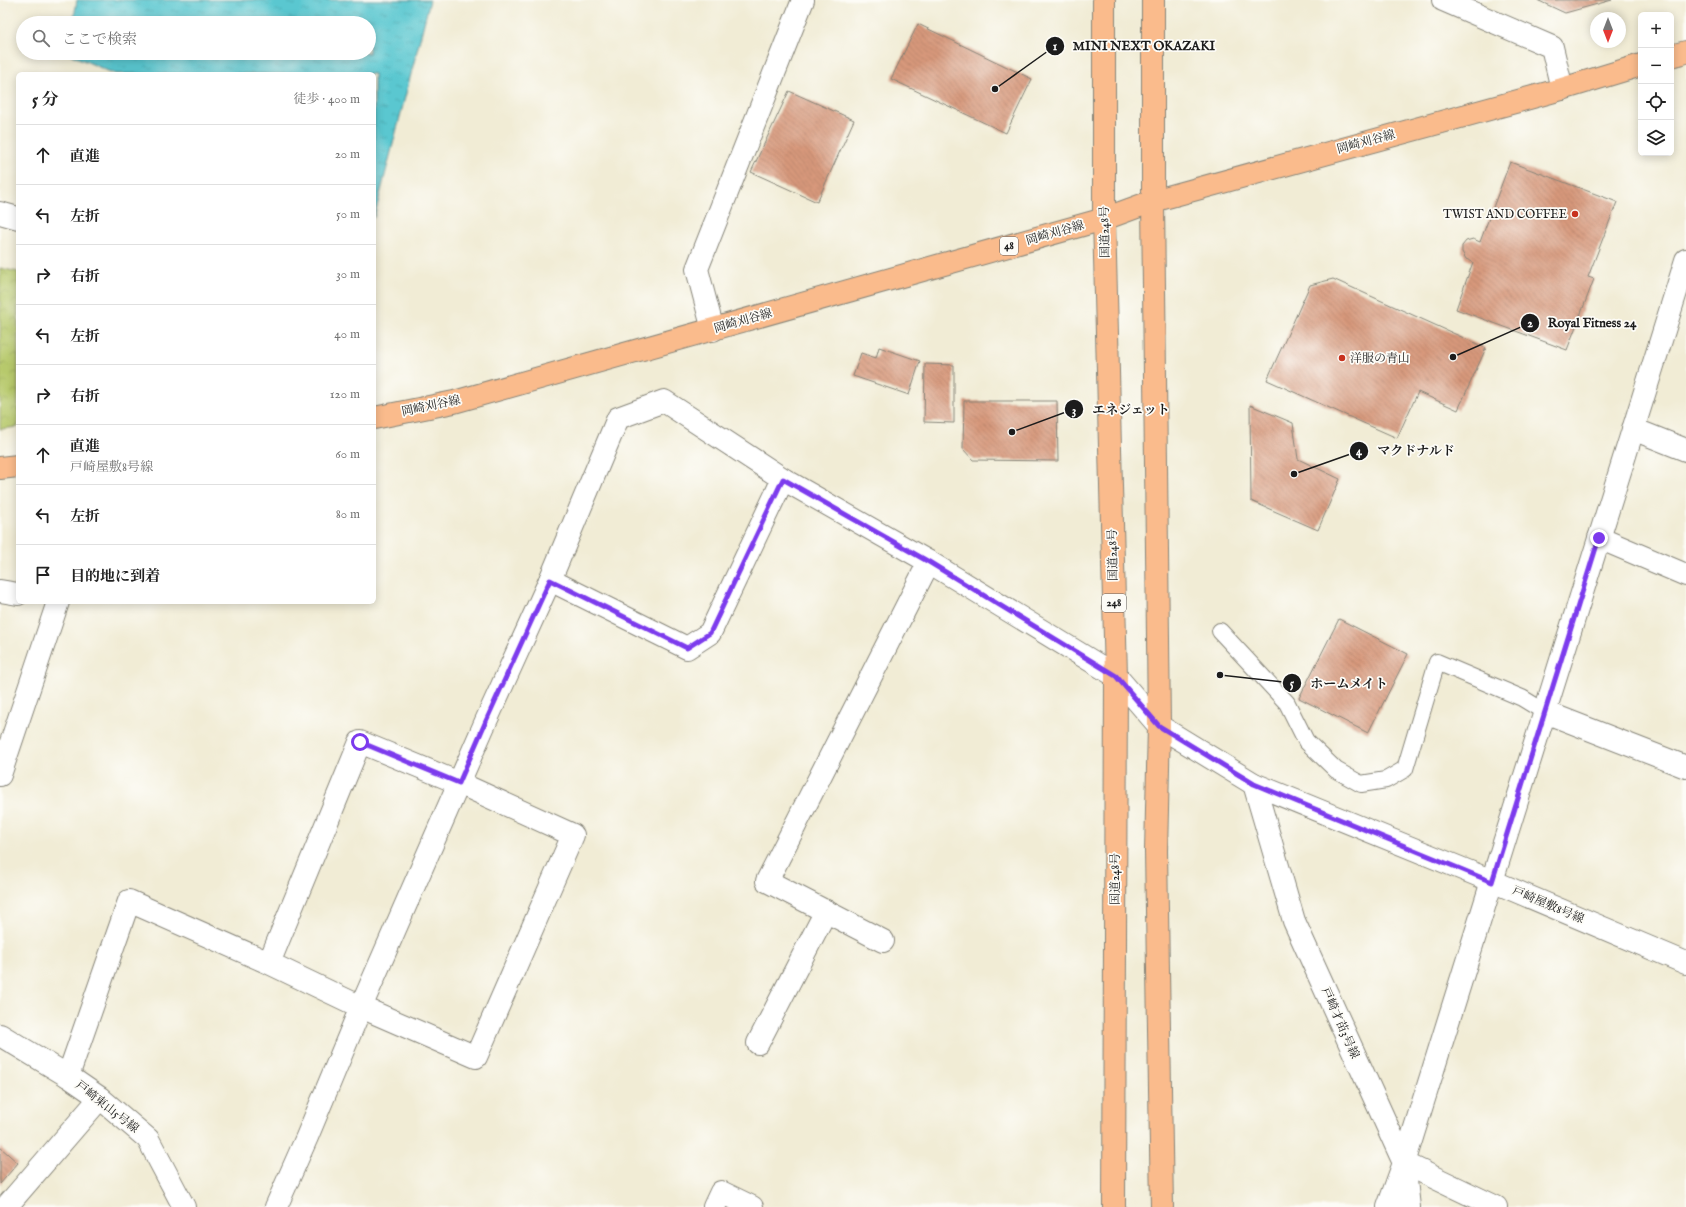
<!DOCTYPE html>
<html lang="ja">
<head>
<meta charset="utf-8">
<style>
	body { margin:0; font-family:"IM FELL English","Noto Serif JP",serif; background:#f6f6f6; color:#222 }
	.controls { position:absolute; right:12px; top:12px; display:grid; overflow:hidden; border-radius:6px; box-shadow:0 2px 10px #0003 }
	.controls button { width:36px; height:36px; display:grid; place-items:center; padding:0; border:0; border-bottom:1px solid #e0e0e0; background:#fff; color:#222; font:20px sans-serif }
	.compass { position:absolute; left:1590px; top:12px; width:36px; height:36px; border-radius:50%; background:#fff; box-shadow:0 2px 10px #0003; rotate:180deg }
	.stop { position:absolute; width:12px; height:12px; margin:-9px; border:3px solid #7c3aed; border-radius:50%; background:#fff }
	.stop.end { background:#7c3aed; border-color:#fff; box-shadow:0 1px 4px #0008 }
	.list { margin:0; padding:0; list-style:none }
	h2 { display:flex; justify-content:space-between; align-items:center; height:52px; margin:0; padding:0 16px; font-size:17px }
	h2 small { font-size:13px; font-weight:400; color:#767676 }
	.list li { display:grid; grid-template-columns:26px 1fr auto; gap:12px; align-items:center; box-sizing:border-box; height:60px; padding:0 16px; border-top:1px solid #e0e0e0 }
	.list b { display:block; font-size:15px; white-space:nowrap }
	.list p { margin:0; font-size:13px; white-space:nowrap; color:#767676 }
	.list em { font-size:13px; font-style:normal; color:#767676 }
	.icon { flex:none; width:22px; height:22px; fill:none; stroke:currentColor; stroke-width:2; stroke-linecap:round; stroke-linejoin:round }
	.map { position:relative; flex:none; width:1686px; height:1207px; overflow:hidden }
	.search { position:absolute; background:#fff; box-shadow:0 2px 10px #0003; left:16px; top:16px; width:360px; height:44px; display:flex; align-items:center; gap:10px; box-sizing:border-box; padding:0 14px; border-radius:22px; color:#767676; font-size:15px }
	.panel { position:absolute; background:#fff; box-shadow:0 2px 10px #0003; left:16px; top:72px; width:360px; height:532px; border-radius:6px }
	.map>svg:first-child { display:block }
</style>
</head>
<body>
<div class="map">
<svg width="1686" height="1207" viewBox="0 0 1686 1207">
	<defs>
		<pattern id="park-crowns" width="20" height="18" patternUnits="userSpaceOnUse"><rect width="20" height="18" fill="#b7c96c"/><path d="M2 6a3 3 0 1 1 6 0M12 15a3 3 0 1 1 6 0" fill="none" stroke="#9dac5d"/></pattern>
		<pattern id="water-ripples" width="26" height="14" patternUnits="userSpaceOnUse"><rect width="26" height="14" fill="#5ac7d0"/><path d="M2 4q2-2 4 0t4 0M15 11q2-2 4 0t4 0" fill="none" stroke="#4eaab2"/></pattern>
		<pattern id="building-back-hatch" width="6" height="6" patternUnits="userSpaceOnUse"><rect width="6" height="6" fill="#d7987b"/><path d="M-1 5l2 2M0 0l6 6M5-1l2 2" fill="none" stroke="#ae7b64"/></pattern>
	</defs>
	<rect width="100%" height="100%" fill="#fdfcf7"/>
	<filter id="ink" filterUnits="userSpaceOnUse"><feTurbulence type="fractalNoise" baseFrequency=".025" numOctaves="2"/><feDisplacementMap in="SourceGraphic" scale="8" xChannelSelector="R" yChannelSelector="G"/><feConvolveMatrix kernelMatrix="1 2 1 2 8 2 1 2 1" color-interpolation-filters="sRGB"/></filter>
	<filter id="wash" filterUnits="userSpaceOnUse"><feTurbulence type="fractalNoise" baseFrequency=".012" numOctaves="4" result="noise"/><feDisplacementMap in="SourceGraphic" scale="16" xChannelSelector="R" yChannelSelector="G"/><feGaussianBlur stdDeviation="0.9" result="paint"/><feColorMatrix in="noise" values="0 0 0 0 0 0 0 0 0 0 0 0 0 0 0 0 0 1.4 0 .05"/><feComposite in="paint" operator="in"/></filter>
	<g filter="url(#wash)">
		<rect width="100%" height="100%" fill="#f1ecd5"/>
		<path fill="url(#park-crowns)" stroke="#6a7244" d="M0,268L18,272V427L0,429Z"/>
		<path fill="url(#water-ripples)" stroke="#3b7276" d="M77,0H430L374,218V74H115L67,53H369V23H73Z"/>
		<g id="blocks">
			<g fill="url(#building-back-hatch)">
				<path d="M1537,0H1612L1565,13Z"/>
				<path d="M918,24L1032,79L1006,133L891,79Z"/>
				<path d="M789,91L854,120L817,202L751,172Z"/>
				<path d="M1510,162L1617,202L1588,277L1594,279L1567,350L1456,309L1473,262L1466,259L1462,252V246L1466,241L1473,239L1480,242Z"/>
				<path d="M1333,279L1486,348L1458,410L1418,392L1397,438L1267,380L1310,285Z"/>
				<path d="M879,347L920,361L909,395L853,376L861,353L876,358Z"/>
				<path d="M925,364L954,365V423L924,422Z"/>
				<path d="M964,401H1057L1058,461L973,460L963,449Z"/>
				<path d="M1250,405L1293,423L1298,459L1340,479L1318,530L1251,501Z"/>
				<path d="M1339,619L1408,654L1368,733L1299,698Z"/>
				<path d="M0,1147L18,1163L0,1184Z"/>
			</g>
		</g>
	</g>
	<g filter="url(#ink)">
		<use href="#blocks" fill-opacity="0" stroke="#868478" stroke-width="1"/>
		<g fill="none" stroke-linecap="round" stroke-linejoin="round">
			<g stroke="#868478" stroke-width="18">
				<path id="service" d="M1220,631L1287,703L1306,741L1336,770L1361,784L1386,780L1405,769L1437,662L1522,698L1545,712"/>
			</g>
			<g stroke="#868478" stroke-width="24">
				<g id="minor">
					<path d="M1443,0L1552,47L1562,89"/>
					<path d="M0,213L18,218"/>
					<path d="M713,330L697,269L803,0"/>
					<path d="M1633,429L1686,450"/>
					<path d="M1599,538L1686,575"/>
					<path d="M550,580L687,648L710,633L783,479"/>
					<path d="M0,591L18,594"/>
					<path d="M1545,712L1686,767"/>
					<path d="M0,775L58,602"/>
					<path d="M1254,784L1294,921L1404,1163L1409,1207"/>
					<path d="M883,941L767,881L929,562"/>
					<path d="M0,1035L68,1076L100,1098L148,1139L184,1207"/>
					<path d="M758,1043L826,911"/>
					<path d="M68,1076L129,901L269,963L361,1007L476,1057L573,835L459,783L360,742L269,963"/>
					<path d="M1404,1163L1496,1207"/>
					<path d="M6,1207L100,1098"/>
					<path d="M276,1207L307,1137L361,1007L486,721L550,580L618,418L664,401L783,479L929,562L1116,676L1159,726L1254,784L1492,881L1686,963"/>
					<path d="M714,1207L721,1192L752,1207"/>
					<path d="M1388,1207L1404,1163L1686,260"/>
				</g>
			</g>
			<g stroke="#868478" stroke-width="24">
				<g id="primary">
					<path d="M1671,56L1686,52"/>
					<path d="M374,418L454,402L1104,219L1153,201L1562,89L1641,65"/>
					<path d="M0,468L18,466"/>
				</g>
			</g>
			<g stroke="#868478" stroke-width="24">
				<g id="trunk">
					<path d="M1104,0V219L1116,676L1114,1207"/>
					<path d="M1153,0V201L1159,726L1156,851L1162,1207"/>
				</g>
			</g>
			<use href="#service" stroke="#fff" stroke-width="16"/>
			<use href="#minor" stroke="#fff" stroke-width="22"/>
			<use href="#primary" stroke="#fabb8c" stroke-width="22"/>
			<use href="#trunk" stroke="#fabb8c" stroke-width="22"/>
		</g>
	</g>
	<g fill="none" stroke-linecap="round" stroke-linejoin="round" filter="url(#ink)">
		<path stroke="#7c3aed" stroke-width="5" d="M360,742L459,783L486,721L550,580L687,648L710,633L783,479L929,562L1116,676L1159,726L1254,784L1492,882L1599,538"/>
	</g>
	<g fill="#c8321e" stroke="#fdfcf7" stroke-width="1.5">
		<circle cx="1575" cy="214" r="4"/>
		<circle cx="1342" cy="358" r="4"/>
	</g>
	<g text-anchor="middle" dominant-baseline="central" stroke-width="3.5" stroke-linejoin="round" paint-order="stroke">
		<g fill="#fdfcf7" stroke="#605f5e" stroke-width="1">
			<rect x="1000" y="237" width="18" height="18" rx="3"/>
			<rect x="1102" y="594" width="24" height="18" rx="3"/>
		</g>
		<g font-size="11" font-weight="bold" fill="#1c1c1c">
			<text x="1009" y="246">48</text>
			<text x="1114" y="603">248</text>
		</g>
		<g font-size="12" fill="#1c1c1c" stroke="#fdfcf7">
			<text transform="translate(1366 142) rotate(-15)">岡崎刈谷線</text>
			<text transform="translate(1105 232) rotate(-91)">国道248号</text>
			<text transform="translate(1055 233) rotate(-16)">岡崎刈谷線</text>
			<text transform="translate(743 321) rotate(-16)">岡崎刈谷線</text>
			<text transform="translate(431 406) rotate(-12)">岡崎刈谷線</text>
			<text transform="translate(1113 555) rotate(-91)">国道248号</text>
			<text transform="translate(1115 879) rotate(-90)">国道248号</text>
			<text transform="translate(1548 905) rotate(23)">戸崎屋敷8号線</text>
			<text transform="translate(1340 1023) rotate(66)">戸崎才苗3号線</text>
			<text transform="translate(107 1107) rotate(38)">戸崎東山5号線</text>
		</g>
		<g font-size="12" fill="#1c1c1c" stroke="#fdfcf7" text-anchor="end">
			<text x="1567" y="214">TWIST AND COFFEE</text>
			<text x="1350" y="358" text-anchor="start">洋服の青山</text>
		</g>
	</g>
	<path fill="none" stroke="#1c1c1c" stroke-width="1.5" d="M995 89L1055 46M1453 357L1530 323M1012 432L1074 409M1294 474L1359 451M1220 675L1292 683"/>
	<g fill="#1c1c1c" stroke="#fdfcf7" stroke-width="1.5">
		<circle cx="995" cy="89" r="4"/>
		<circle cx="1453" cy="357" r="4"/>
		<circle cx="1012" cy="432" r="4"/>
		<circle cx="1294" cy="474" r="4"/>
		<circle cx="1220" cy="675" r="4"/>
		<circle cx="1055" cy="46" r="10"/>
		<circle cx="1530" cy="323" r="10"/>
		<circle cx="1074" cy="409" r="10"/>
		<circle cx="1359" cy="451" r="10"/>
		<circle cx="1292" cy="683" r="10"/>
	</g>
	<g font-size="12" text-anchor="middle" font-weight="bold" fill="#fff">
		<text x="1055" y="50">1</text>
		<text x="1530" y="327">2</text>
		<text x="1074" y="414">3</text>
		<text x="1359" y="455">4</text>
		<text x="1292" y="687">5</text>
	</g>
	<g font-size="13" text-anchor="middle" font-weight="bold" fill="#1c1c1c" stroke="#fdfcf7" stroke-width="3.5" stroke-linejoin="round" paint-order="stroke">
		<text x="1144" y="50">MINI NEXT OKAZAKI</text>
		<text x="1592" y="327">Royal Fitness 24</text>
		<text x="1131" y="414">エネジェット</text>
		<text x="1416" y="455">マクドナルド</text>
		<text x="1349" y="688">ホームメイト</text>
	</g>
</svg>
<div class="controls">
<button>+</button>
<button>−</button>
<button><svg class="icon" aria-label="locate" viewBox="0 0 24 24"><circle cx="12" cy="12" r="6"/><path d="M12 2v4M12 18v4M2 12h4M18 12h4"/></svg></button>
<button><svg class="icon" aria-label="layers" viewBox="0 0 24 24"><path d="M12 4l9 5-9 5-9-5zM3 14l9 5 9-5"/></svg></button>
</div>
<svg class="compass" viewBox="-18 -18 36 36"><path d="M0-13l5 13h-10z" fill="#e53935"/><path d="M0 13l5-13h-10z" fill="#767676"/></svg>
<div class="stop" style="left:360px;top:742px"></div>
<div class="stop end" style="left:1599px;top:538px"></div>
<div class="search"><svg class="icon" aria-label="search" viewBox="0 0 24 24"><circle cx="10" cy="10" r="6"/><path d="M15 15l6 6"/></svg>ここで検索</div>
<section class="panel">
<h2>5 分<small>徒歩 · 400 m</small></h2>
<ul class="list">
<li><svg class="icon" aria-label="ahead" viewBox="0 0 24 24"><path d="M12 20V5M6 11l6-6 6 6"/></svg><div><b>直進</b></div><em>20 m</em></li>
<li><svg class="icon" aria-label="left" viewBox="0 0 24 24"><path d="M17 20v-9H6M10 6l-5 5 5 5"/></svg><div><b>左折</b></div><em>50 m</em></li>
<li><svg class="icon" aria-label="right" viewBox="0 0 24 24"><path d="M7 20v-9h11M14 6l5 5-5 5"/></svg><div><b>右折</b></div><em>30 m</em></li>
<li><svg class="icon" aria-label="left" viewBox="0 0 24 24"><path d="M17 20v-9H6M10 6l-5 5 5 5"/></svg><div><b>左折</b></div><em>40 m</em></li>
<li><svg class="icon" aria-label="right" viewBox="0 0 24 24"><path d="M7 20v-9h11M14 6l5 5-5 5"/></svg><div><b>右折</b></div><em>120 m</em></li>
<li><svg class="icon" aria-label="ahead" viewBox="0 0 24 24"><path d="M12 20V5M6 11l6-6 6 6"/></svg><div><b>直進</b><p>戸崎屋敷8号線</p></div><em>60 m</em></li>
<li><svg class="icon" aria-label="left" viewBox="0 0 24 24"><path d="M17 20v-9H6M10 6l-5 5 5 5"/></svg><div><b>左折</b></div><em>80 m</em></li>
<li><svg class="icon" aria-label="arrive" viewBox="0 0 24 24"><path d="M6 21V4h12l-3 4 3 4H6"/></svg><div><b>目的地に到着</b></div></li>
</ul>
</section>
</div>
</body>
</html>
